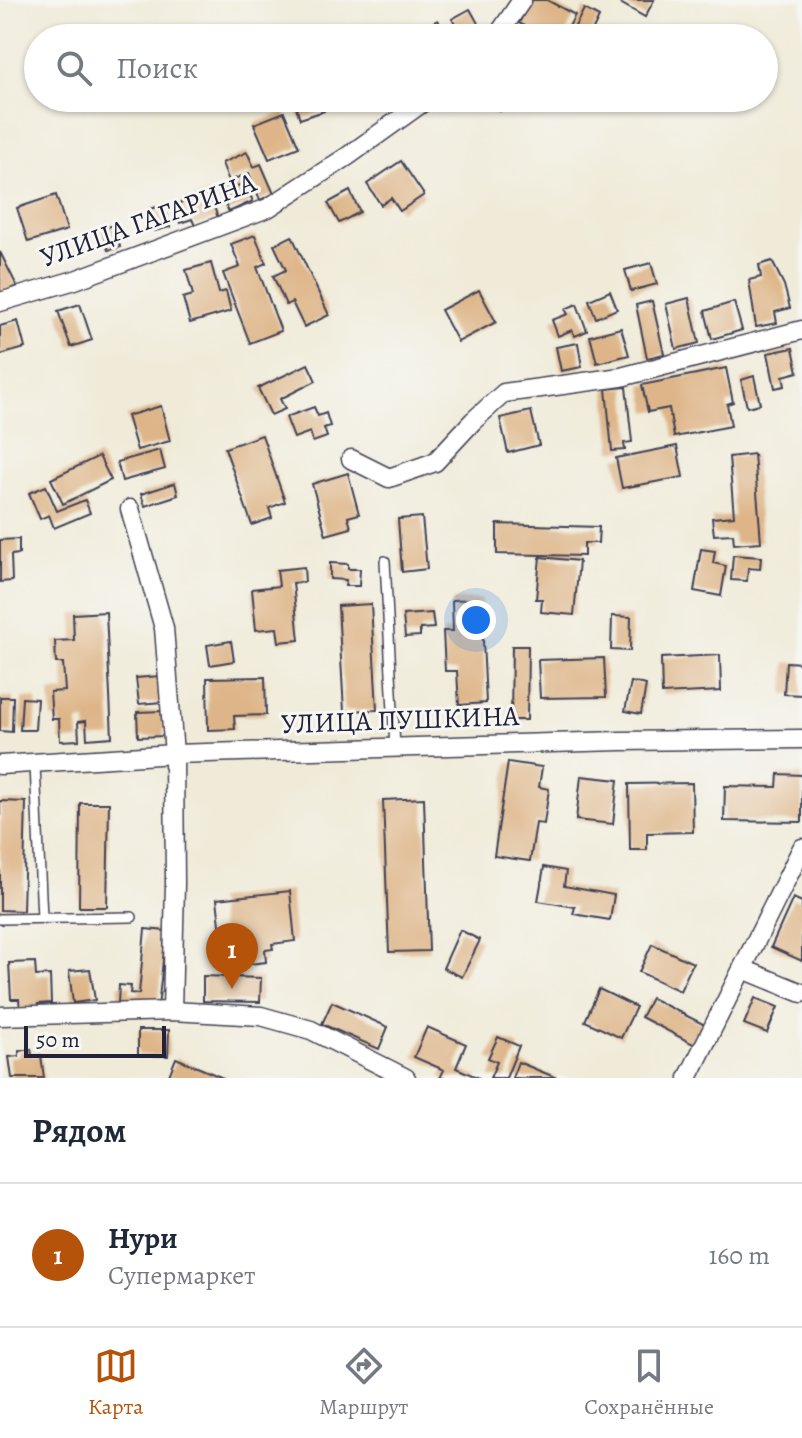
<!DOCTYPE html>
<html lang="ru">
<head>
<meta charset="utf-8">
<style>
	body { margin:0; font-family:Alegreya,serif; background:#f2f2f3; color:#1f2937 }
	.scale { position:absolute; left:24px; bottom:20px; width:142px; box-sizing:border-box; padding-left:8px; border:4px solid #22223b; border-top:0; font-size:22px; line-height:28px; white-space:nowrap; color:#22223b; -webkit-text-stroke:6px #f6f6f2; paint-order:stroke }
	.you { position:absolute; left:476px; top:620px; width:28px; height:28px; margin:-20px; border:6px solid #fff; border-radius:50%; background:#1a73e8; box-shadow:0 0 0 12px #1a73e833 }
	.badge { display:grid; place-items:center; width:52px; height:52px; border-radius:50%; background:#b45309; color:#fff; font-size:26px; font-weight:700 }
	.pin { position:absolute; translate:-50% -66px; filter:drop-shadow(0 2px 4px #0008) }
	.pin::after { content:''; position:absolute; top:42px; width:28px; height:24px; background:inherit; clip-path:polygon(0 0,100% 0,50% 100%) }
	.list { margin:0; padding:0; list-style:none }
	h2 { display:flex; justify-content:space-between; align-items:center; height:104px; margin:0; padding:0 32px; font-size:34px }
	h2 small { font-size:26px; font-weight:400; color:#747a83 }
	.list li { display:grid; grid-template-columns:52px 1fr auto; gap:24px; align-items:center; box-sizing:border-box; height:144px; padding:0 32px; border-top:2px solid #e0e1e3 }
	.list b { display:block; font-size:30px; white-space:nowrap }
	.list p { margin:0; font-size:26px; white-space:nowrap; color:#747a83 }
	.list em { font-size:26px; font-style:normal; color:#747a83 }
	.icon { flex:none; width:44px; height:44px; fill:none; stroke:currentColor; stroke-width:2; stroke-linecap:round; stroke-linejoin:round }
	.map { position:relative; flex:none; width:802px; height:1078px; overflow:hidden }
	.search { position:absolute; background:#fff; box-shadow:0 2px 6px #0004; left:24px; right:24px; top:24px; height:88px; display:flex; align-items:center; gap:20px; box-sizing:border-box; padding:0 28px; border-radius:44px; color:#747a83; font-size:30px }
	.sheet { height:248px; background:#fff }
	nav { display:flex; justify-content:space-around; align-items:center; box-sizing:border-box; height:112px; border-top:2px solid #e0e1e3; background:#fff; font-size:22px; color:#747a83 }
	nav a { display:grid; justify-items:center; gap:4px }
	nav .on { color:#b45309 }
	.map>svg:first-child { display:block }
</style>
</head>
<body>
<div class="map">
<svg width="802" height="1078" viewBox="0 0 802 1078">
	<rect width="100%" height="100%" fill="#f6f6f2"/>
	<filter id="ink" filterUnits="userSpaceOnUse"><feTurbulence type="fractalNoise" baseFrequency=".0125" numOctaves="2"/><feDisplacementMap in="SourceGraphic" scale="16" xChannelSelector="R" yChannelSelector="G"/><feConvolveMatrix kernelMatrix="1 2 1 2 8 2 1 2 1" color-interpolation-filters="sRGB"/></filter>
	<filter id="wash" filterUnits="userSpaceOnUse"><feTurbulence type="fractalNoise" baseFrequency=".006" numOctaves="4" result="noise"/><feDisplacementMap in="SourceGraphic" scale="32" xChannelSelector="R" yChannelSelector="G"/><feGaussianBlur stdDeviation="1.8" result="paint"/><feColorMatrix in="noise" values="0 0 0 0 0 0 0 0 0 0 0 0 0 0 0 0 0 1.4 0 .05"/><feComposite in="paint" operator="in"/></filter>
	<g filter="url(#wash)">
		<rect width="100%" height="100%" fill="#f0ebd9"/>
		<g id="blocks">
			<g fill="#deb588">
				<path d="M531,0H547L575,15L563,38H547L519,23Z"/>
				<path d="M615,0H654L645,17Z"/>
				<path d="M470,9L480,27L462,37L452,19Z"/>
				<path d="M584,9L599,17L589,38H569Z"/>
				<path d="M438,20L447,38H419L415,31Z"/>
				<path d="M293,98H320L324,111L300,119Z"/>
				<path d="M483,98H510L500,111Z"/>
				<path d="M284,112L299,147L269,159L254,124Z"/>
				<path d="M247,152L254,167L261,164L274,194L260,200L249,173L229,181L222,163Z"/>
				<path d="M401,161L424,195L400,211L391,198L381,205L367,184Z"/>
				<path d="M244,183L253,201L229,212L220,194Z"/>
				<path d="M350,191L360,212L339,223L328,203Z"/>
				<path d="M209,193L218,218L195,226L192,219L180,223L174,205Z"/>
				<path d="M56,195L67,230L28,242L17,208Z"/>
				<path d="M165,205L170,227L154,231L149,209Z"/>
				<path d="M115,225L120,247L108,250L102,228Z"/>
				<path d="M255,235L266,263L257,267L281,331L250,343L223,273L240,267L231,244Z"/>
				<path d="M292,236L329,315L304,327L292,302L286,305L273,276L286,270L274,245Z"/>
				<path d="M0,252L17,286L0,294Z"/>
				<path d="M772,261L784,285L790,308L775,312L777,323L756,327L749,280L761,277L759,265Z"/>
				<path d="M211,263L219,293L226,291L231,311L190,323L183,298L193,295L186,270Z"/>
				<path d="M651,263L657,284L631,291L625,270Z"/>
				<path d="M479,290L496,322L458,342L441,310Z"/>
				<path d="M610,291L617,309L596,318L589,300Z"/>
				<path d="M689,298L699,343L676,349L666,304Z"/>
				<path d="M652,301L664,354L647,358L636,305Z"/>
				<path d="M734,302L742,330L712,339L705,311Z"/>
				<path d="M80,304L92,340L71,347L58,311Z"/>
				<path d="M577,304L587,331L575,336L572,330L558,336L552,320L568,314L565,309Z"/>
				<path d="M18,321L25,348L0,355V326Z"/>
				<path d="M621,328L629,355L597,363L590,336Z"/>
				<path d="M578,343L582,367L561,371L556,347Z"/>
				<path d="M793,348L798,372L783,376L785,386L775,388L768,353Z"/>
				<path d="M308,364L316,381L280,399L285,409L271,415L258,388Z"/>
				<path d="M726,368L733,402L727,404L731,426L674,437L669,408L648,412L642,385Z"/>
				<path d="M754,376L760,404L747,407L741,380Z"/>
				<path d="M626,387L632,442L624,443L625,450L612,451L606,389Z"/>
				<path d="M161,406L170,441L137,450L127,416Z"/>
				<path d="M314,407L318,416L326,413L330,426L324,428L327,437L313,442L310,432L294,438L286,417Z"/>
				<path d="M531,411L539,445L508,453L500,418Z"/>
				<path d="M262,435L285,502L269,508L272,518L252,525L225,448Z"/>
				<path d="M677,446L683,477L622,488L616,458Z"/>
				<path d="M160,450L165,469L122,481L117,462Z"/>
				<path d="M754,454L761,542L734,544L733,534L714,535L712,518L734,516L729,457Z"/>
				<path d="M99,456L111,480L63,504L51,479Z"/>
				<path d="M348,473L359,514L348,517L351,528L326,535L312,484Z"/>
				<path d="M175,483L178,495L145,506L141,494Z"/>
				<path d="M46,486L57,511L85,500L90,513L54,528L49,515L40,519L29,493Z"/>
				<path d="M422,517L427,569L402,572L398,519Z"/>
				<path d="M497,524L599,527L598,543H584V556L497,554Z"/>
				<path d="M19,539V554L11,555L12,581L0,582V540Z"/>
				<path d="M701,549L715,551L713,563L726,566L721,596L694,591Z"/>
				<path d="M733,555L761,557L760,569L748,568L747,581L731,580Z"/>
				<path d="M540,557L579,561L574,615L541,612L542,599H536Z"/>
				<path d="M330,563L348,564V569H360L359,586H345L346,580L330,579Z"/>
				<path d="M304,567L305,582L293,583L299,640L279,642L277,628L256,630L252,589L279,586L277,570Z"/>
				<path d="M481,599L486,703L459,705L457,671H445L443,631H453L452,600Z"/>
				<path d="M371,604L377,710L344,711L338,606Z"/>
				<path d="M106,612L112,737L87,739L86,721L78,722L79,740L60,741L59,719H52L50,692L65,691L63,663H56L55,641L74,640L73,614Z"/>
				<path d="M432,613L434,628L420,629V636L405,637L403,615Z"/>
				<path d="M612,616L631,617L630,651L611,650Z"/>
				<path d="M231,641L234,661L210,665L207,645Z"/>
				<path d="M512,646H528L527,720H511Z"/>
				<path d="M720,655L721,691L662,694L661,658Z"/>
				<path d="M604,658L606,697L540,698L538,660Z"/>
				<path d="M786,662L802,663V695L784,694Z"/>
				<path d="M160,676L163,702L139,704L136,678Z"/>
				<path d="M265,677L266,715L234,716L235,729L208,730L207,678Z"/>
				<path d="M631,682L646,685L641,714L625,711Z"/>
				<path d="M0,697H13L12,732L0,731Z"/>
				<path d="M22,698L37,699L35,730H20Z"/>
				<path d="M163,711L164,736L138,737L137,712Z"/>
				<path d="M508,762L542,767L539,787L549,789L544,824L536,823L530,861L494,856Z"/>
				<path d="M778,774L802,775V822L724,821L725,786L777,787Z"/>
				<path d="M581,776L618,780L613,824L576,820Z"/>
				<path d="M692,783L693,832L647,833V850H630L629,784Z"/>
				<path d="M424,798L429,951L389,952L383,800Z"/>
				<path d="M0,801L26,802L23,911L0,910Z"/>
				<path d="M80,803H109L107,907H79Z"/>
				<path d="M544,867L566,871L564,886L614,895L610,920L573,914L575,907L538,901Z"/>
				<path d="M290,891L295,941L272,944L273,949L265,950L266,962L225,967L217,899Z"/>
				<path d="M793,898L802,902V961L771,947Z"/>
				<path d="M145,929L166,931L158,1008L118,1003L119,985L131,986L130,993L139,994Z"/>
				<path d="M460,930L480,940L462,977L443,968Z"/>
				<path d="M652,944L693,963L680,991L639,972Z"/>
				<path d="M35,962L36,976L50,975L51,1003L38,1004V1009L20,1010L19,999H11L9,963Z"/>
				<path d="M90,969L95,1000L73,1003L69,971Z"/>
				<path d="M203,976L261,978L260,1002L203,1001Z"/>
				<path d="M599,989L636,1007L621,1038L585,1021Z"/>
				<path d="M651,998L705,1025L695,1045L641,1017Z"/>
				<path d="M755,998L778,1007L767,1033L744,1024Z"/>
				<path d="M332,1002L388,1027L379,1049L322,1024Z"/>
				<path d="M427,1027L466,1044L456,1068L479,1078H440L444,1070L414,1057Z"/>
				<path d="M138,1030H169L168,1056L138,1055Z"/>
				<path d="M498,1037L519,1046L506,1078H490L497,1062L488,1058Z"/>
				<path d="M31,1049L32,1056L41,1055L44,1078H12L9,1057L19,1056V1051Z"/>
				<path d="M176,1058L223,1078H168Z"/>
				<path d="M518,1062L557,1078H512Z"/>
			</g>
		</g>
	</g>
	<g filter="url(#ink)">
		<use href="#blocks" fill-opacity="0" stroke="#414053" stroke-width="2"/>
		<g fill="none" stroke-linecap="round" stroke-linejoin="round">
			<g stroke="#414053" stroke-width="12">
				<g id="service">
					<path d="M385,561L395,748"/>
					<path d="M35,765L42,918"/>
					<path d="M0,919L132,917"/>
				</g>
			</g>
			<g stroke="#414053" stroke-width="21">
				<g id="minor">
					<path d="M496,38L522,0"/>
					<path d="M0,302L75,280L268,208L348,156L429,98"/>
					<path d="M351,459L389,478L435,462L473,421L504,393L621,377L802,330"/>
					<path d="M130,509L164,628L174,754L175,884L172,1011"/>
					<path d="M0,765L174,754L620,741L802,739"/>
					<path d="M743,969L802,993"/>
					<path d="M0,1016L172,1011L261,1016L311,1030L406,1078"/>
					<path d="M688,1078L802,848"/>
				</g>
			</g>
			<use href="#service" stroke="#fff" stroke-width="9"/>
			<use href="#minor" stroke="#fff" stroke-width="18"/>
		</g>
	</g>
	<g text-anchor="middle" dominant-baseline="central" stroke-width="6" stroke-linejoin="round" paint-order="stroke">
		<g font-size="28" fill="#22223b" stroke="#f6f6f2">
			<text transform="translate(148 220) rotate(-20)">УЛИЦА ГАГАРИНА</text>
			<text transform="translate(400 720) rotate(-2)">УЛИЦА ПУШКИНА</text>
		</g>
	</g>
</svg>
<div class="scale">50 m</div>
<div class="you"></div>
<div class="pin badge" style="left:232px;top:989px">1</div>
<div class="search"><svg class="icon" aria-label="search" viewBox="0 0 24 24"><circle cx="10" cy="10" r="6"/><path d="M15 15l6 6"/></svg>Поиск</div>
</div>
<section class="sheet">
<h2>Рядом<small></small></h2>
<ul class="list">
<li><span class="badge">1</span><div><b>Нури</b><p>Супермаркет</p></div><em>160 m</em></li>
</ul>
</section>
<nav>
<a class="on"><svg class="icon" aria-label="map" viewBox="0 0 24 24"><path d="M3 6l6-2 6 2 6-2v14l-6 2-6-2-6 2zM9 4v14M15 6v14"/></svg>Карта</a>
<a><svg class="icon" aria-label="directions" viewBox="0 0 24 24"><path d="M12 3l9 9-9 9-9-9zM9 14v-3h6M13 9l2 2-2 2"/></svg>Маршрут</a>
<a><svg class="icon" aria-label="saved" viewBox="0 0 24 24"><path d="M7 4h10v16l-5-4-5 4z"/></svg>Сохранённые</a>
</nav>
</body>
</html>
